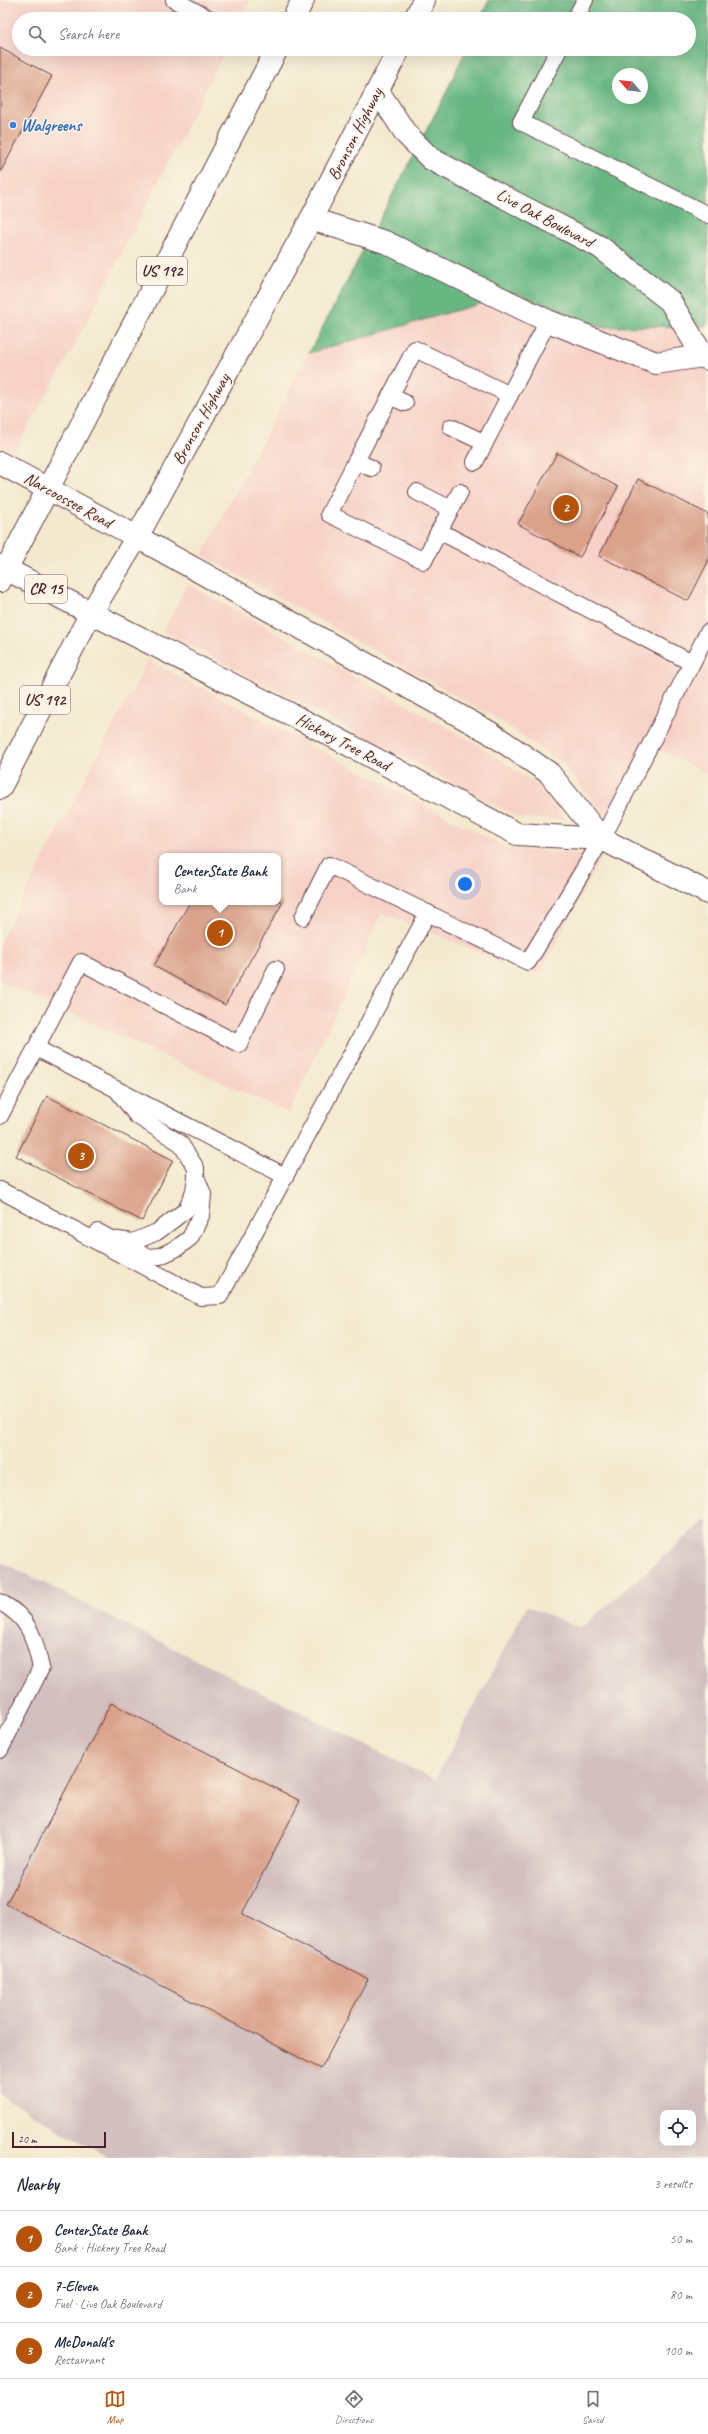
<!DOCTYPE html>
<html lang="en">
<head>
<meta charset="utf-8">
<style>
	body { margin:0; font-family:Caveat,sans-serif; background:#f2f2f3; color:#1f2937 }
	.controls { position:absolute; right:12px; bottom:12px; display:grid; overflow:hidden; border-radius:8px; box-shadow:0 4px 16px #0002 }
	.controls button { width:36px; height:36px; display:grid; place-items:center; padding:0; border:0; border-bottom:1px solid #e0e1e3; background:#fff; color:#1f2937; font:20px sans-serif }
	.compass { position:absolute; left:612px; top:68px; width:36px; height:36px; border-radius:50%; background:#fff; box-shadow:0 4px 16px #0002; rotate:298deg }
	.scale { position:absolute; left:12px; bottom:10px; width:94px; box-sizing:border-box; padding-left:4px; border:2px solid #4a1f2b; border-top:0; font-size:11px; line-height:14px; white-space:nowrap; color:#4a1f2b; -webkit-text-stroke:3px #fcf5e5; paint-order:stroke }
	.you { position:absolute; left:465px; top:884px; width:14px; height:14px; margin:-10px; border:3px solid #fff; border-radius:50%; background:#1a73e8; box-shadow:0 0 0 6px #1a73e833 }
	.badge { display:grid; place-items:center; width:26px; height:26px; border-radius:50%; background:#b45309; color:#fff; font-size:13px; font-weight:700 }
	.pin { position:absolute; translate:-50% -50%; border:2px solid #fff; box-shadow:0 1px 4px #0006 }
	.popup { position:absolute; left:159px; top:853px; width:122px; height:52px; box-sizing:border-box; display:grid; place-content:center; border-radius:8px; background:#fff; filter:drop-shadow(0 1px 3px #0005); font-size:13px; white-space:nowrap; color:#747a83 }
	.popup b { font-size:15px; color:#1f2937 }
	.popup::after { content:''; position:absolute; left:50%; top:100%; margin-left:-8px; border:8px solid transparent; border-top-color:#fff }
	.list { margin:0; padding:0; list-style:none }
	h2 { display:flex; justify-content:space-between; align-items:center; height:52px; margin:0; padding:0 16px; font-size:17px }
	h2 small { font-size:13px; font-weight:400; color:#747a83 }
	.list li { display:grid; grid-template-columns:26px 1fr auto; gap:12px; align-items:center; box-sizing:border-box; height:56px; padding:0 16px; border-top:1px solid #e0e1e3 }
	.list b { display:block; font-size:15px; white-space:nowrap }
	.list p { margin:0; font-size:13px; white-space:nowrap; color:#747a83 }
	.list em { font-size:13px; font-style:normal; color:#747a83 }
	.icon { flex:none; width:22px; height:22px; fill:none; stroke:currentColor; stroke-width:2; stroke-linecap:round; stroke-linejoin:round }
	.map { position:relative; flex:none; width:708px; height:2158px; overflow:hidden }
	.search { position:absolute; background:#fff; box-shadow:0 4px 16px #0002; left:12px; right:12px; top:12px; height:44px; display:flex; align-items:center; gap:10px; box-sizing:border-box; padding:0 14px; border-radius:22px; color:#747a83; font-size:15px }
	.sheet { height:220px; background:#fff }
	nav { display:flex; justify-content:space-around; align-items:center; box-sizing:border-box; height:56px; border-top:1px solid #e0e1e3; background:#fff; font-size:11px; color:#747a83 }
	nav a { display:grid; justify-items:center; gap:2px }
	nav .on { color:#b45309 }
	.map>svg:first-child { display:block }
</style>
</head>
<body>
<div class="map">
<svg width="708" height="2158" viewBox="0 0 708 2158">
	<rect width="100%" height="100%" fill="#fcf5e5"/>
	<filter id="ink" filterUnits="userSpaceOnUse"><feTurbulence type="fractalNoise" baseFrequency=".025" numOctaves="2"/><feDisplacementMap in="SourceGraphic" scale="8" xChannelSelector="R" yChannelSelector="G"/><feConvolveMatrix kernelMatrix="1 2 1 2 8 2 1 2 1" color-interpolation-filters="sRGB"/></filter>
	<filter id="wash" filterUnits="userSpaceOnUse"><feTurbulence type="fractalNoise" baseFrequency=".012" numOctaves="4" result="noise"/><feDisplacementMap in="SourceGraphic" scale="16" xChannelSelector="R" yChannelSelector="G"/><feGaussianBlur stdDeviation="0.9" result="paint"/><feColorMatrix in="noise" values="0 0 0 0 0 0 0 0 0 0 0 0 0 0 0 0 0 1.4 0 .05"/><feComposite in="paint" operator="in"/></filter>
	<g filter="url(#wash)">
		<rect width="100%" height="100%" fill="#f3e9ce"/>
		<g fill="#f7d1c7" fill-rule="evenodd">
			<path d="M0,0H251L241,19H19V49H226L76,343L14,452L0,445Z"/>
			<path d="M517,293L600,327L669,326L708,352V775L657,747L610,822L563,764L498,719L202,555L309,353Z"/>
			<path d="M188,584L480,746L537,785L566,820L520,818L163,631Z"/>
			<path d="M148,660L509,849L595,855L599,860L539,976L382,913L289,1113L0,981V941ZM162,856H278V902H162Z"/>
		</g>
		<path fill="#d2bfc0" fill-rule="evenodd" d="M708,1518V2158H109L0,2095V1561L435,1780L527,1606L581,1628ZM663,2113H693V2143H663Z"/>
		<path fill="#67b783" stroke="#586b57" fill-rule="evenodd" d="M489,0H708V323L704,326L600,327L517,293L309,353L445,95L466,49H689V19H480ZM618,74H642V98H618Z"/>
		<g id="blocks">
			<g fill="#daa28b">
				<path d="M0,48L52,76L0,173Z"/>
				<path d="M557,453L618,487L580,557L518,524Z"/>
				<path d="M638,479L708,514V562L688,601L599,556Z"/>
				<path d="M278,900L283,902L225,1005L154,966L190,902H278Z"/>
				<path d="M47,1096L173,1160L142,1221L16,1156Z"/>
				<path d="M111,1703L300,1801L242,1914L368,1979L321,2069L6,1904Z"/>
			</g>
		</g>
	</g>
	<g filter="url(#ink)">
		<use href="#blocks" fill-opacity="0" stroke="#633d43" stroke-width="1"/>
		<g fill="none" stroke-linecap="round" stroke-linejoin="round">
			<g stroke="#633d43" stroke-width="18">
				<g id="lane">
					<path d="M174,0L210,19"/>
					<path d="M575,19L585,0"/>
					<path d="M559,49L521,122L708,215"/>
					<path d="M390,396L405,403"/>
					<path d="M451,427L485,443"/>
					<path d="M356,461L329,514L424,561L439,531"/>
					<path d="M475,462L548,321"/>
					<path d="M371,468L356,461L415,349L510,395"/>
					<path d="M417,492L451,509"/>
					<path d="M692,663L708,632"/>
					<path d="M303,917L329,865L528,962L602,839L692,663L439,531L460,492"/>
					<path d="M36,1048L285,1176"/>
					<path d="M0,1116L81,962L239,1044L276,969"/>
					<path d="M0,1190L201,1297L220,1296L428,913"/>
					<path d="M98,1232L111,1239L133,1242L157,1232L186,1210L194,1191L196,1177V1168L180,1143L137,1116L118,1091"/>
					<path d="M131,1249L148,1257L160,1256L177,1248L190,1238L201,1216L203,1194L197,1179"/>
					<path d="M0,1602C30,1618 34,1637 41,1668L0,1750"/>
				</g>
			</g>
			<g stroke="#633d43" stroke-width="24">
				<g id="street">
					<path d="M378,91L406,134L431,159L600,247L670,301L703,356L708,359"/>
					<path d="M311,219L385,242L548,321L656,363L703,356"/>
				</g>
			</g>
			<g stroke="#633d43" stroke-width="24">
				<g id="secondary">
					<path d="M137,537L489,732L549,773L602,839L708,893"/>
					<path d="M91,613L302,720L517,834L602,839"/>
				</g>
			</g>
			<g stroke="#633d43" stroke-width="24">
				<g id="primary">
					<path d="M0,463L137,537"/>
					<path d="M0,566L91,613"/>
				</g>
			</g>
			<g stroke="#633d43" stroke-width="24">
				<g id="highway">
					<path d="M293,19L303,0"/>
					<path d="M415,19L424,0"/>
					<path d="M0,581L277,49"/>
					<path d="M0,788L91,613L137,537L311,219L399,49"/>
				</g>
			</g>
			<use href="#lane" stroke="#fff" stroke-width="16"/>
			<use href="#street" stroke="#fff" stroke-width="22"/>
			<use href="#secondary" stroke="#fff" stroke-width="22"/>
			<use href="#primary" stroke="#fff" stroke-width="22"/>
			<use href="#highway" stroke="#fff" stroke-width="22"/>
		</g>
	</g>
	<circle fill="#3f7fe0" stroke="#fcf5e5" stroke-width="1.5" cx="13" cy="125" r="4"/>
	<g text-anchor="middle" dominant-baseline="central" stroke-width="3" stroke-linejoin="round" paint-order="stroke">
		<g fill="#fcf5e5" stroke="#7f5f63" stroke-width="1">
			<rect x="137" y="257" width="50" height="28" rx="3"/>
			<rect x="25" y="575" width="42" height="28" rx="3"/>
			<rect x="20" y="686" width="50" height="28" rx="3"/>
		</g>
		<g font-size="16" font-weight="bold" fill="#4a1f2b">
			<text x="162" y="271">US 192</text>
			<text x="46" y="589">CR 15</text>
			<text x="45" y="700">US 192</text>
		</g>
		<g font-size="17" font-weight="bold" fill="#366cbe" stroke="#fcf5e5" text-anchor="start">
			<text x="21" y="125">Walgreens</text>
		</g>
		<g font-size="17" fill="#4a1f2b" stroke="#fcf5e5">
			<text transform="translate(355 134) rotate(-63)">Bronson Highway</text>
			<text transform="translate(545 218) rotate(28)">Live Oak Boulevard</text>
			<text transform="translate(201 419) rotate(-61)">Bronson Highway</text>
			<text transform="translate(68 500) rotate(29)">Narcoossee Road</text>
			<text transform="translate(343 742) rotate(28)">Hickory Tree Road</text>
		</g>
	</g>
</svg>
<div class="controls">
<button><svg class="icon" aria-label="locate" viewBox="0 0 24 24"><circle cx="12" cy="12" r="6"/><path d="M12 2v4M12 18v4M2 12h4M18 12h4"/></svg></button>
</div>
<svg class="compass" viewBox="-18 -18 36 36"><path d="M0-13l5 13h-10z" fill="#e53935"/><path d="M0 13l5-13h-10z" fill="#747a83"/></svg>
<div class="scale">20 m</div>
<div class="you"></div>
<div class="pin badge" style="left:220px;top:933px">1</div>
<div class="popup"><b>CenterState Bank</b>Bank</div>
<div class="pin badge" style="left:566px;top:508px">2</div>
<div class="pin badge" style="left:81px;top:1156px">3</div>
<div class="search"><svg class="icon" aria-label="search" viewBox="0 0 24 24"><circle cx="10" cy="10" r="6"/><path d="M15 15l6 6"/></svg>Search here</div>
</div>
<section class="sheet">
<h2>Nearby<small>3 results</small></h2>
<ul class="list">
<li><span class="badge">1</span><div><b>CenterState Bank</b><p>Bank · Hickory Tree Road</p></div><em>50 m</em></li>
<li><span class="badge">2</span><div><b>7-Eleven</b><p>Fuel · Live Oak Boulevard</p></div><em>80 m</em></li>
<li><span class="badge">3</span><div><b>McDonald's</b><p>Restaurant</p></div><em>100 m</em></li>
</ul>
</section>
<nav>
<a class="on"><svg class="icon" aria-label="map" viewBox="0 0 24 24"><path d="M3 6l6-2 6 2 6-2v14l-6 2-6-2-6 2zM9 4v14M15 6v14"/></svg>Map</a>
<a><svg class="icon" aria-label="directions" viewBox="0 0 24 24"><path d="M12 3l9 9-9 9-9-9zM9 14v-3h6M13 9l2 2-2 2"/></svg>Directions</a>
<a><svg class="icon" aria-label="saved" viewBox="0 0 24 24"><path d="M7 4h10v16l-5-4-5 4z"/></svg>Saved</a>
</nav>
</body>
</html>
